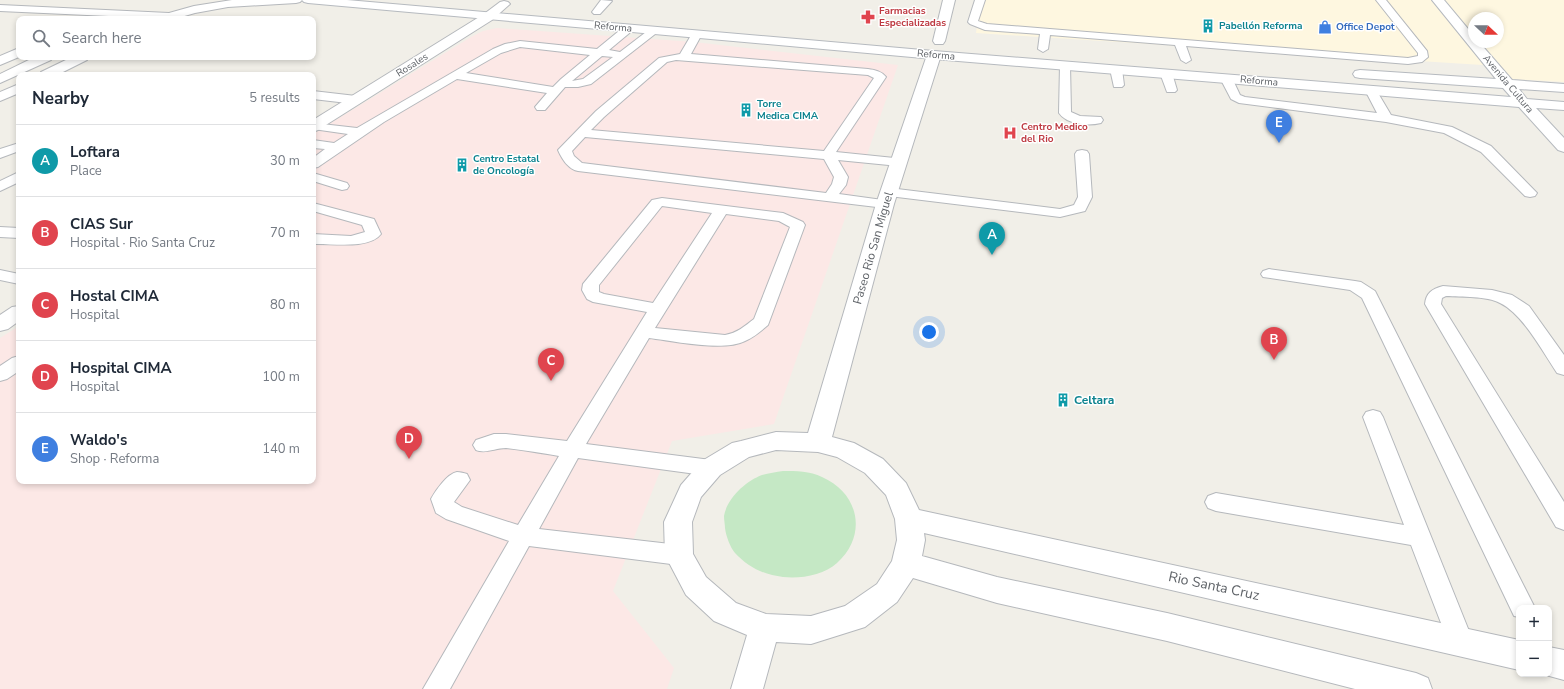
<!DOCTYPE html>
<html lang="en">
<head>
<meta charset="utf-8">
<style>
	body { margin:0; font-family:"Nunito Sans",sans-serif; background:#f2f2f3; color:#1f2937 }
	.controls { position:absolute; right:12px; bottom:12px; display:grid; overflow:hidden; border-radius:8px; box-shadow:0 2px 6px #0003 }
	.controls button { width:36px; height:36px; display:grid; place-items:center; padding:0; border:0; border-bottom:1px solid #e0e1e3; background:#fff; color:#1f2937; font:20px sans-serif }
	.compass { position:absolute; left:1468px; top:12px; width:36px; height:36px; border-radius:50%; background:#fff; box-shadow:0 2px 6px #0003; rotate:112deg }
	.you { position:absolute; left:929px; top:332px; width:14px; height:14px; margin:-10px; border:3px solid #fff; border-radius:50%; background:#1a73e8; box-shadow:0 0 0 6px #1a73e833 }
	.badge { display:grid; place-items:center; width:26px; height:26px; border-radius:50%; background:#ea4335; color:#fff; font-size:13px; font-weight:700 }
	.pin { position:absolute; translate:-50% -33px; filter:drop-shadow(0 1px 2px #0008) }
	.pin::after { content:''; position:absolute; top:21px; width:14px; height:12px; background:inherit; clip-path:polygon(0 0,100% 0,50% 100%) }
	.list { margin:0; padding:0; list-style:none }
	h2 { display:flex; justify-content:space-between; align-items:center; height:52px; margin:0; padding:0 16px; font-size:17px }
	h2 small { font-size:13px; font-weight:400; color:#747a83 }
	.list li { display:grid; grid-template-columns:26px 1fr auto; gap:12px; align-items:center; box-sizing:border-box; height:72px; padding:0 16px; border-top:1px solid #e0e1e3 }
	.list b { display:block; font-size:15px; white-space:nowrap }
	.list p { margin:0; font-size:13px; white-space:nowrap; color:#747a83 }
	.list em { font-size:13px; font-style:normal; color:#747a83 }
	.icon { flex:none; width:22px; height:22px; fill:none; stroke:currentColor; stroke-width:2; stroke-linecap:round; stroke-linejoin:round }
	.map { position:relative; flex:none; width:1564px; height:689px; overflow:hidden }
	.search { position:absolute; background:#fff; box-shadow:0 2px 6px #0003; left:16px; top:16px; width:300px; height:44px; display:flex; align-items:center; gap:10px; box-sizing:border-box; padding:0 14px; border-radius:8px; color:#747a83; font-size:15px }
	.panel { position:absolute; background:#fff; box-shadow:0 2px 6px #0003; left:16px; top:72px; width:300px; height:412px; border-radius:8px }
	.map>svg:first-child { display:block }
</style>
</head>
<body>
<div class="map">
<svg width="1564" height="689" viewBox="0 0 1564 689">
	<rect width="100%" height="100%" fill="#f1efe8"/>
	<path fill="#fef7e0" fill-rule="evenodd" d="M980,0H1564V82L1508,79L1498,66L976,33ZM1474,18H1498V42H1474Z"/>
	<path fill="#fce8e6" d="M497,28L694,42L898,65L774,424L672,441L613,591L674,668L667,689H0V338L19,326V481H313V134L471,37L483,31Z"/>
	<path fill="#c5e8c5" d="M783,471C796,471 810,471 822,477C859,493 868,535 837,563C824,575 801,579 783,577C764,575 748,567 735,553C730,547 726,536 725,528C725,525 724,520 724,516C727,498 746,481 762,475C769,473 776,472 783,471Z"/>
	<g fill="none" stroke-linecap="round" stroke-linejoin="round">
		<g stroke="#b5b8bc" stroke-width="2">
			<g id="lane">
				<path d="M601,0L612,1L600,14H594L592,12Z"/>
				<path d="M975,0H985L978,21L987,24L1408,58L1418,56V53L1376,0H1386L1427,51L1428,57L1422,62L1408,64L1186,46L1191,60L1186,63L1181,60L1175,45L1050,35L1048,49L1043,52L1038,49L1040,34L985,30L970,24L968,22Z"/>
				<path d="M629,25L633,26L634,28L633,30L609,50L620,52L650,29L654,28L659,31L591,84L578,87H565L545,110H537L535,107L547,93L457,79L384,122L318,167L313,168V158L325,149L313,148V140L334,143L348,134L313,129V123L357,128L493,49L505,44L520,41L597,49L625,26ZM520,47L590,55L561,79L553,87L466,73L501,53ZM602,56L613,57L583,79L572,81Z"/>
				<path d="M697,31L702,34L691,54L868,69C875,70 881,71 886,77L836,152L904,159L906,162L904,165L899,166L838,160L848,177L846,185L839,194L890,201L892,204L890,207L885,208L578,171C568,169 562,159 558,150L596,111L659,58L680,54L693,32ZM676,60L868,75L874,78L824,151L591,130L604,117L667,62ZM585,137L824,159L834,177L832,184L826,193L582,163L574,156L572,151Z"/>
				<path d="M1065,62L1070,65L1071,112L1080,116L1101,117L1103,120L1101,123C1089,126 1067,125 1059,113L1060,65Z"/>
				<path d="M1116,66L1122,69L1124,85L1122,87H1114L1110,69Z"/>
				<path d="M1166,70L1172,73L1177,90L1175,92H1167L1160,73Z"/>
				<path d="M1226,75L1230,76L1232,78L1240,95L1245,97L1377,113L1365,90L1367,88H1375L1391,115L1452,127L1491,146L1537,193L1535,196L1530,197L1525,196L1481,152L1444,133L1386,122L1239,103L1231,99L1220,78L1222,76Z"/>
				<path d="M313,91L356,96L360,97L362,100L360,103L356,104L313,99Z"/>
				<path d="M19,143V151L0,158V149Z"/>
				<path d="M1082,150L1087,151L1089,154L1092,197L1085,211L1060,217L889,196L884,195L882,192L884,189L889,188L1060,209L1074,205L1078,197L1075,154L1077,151Z"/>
				<path d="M19,172V182L0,191V181Z"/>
				<path d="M313,173L347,183L349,186L347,189L342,190L313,181Z"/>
				<path d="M662,198L783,213L803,222L805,225L768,325C761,331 754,337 745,341C723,352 674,341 649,338L586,444L711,460L718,462L722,468L718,474L711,476L578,458L539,529L679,545L687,548L691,555L687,562L679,565L529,546L450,689H423L509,541L446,519L436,513L431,499C436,490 447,474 457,472C460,472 464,473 467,474L470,480L454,502L462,507L518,525L559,456C541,453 524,450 506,448C495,448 486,454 476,450L473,445L476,440L494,434H506L567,441L647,312L593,302L587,299L582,290L583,284L652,200ZM662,206L712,213L653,303L604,294L599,292V285ZM726,214L779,221L790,227L754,319C745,326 737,333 725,335L655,328Z"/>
				<path d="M313,203L374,219L381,234C369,250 330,243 313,244V234L351,236L365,232L362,225L313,211Z"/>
				<path d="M0,227L19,228V238L0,237Z"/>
				<path d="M1269,269L1355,281L1361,282L1375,291L1535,608H1519V617L1514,616L1362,298L1350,290L1263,277L1261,274L1263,271Z"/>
				<path d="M0,270L19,274V284L0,280Z"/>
				<path d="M1443,286L1492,290L1512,295L1529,306L1564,355V375L1557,373C1543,352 1523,314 1500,303C1487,296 1461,297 1446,296L1442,298L1441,304L1564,502V530L1556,527L1425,304C1426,293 1432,289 1443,286Z"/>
				<path d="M19,356V371L7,379L0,381V366L12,358Z"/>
				<path d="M1373,410L1380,412L1383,417L1473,641L1469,649L1460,653L1451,649L1411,545L1216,511L1208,508L1205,502L1208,496L1216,493L1404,525L1363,417L1366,412Z"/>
			</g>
		</g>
		<g stroke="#b5b8bc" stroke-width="2">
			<g id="street">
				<path d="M232,0H302L300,2L296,3L228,7L195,13L174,19L0,11V5L169,13L194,6Z"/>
				<path d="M943,0H955L945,41L943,44H935L933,41Z"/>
				<path d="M504,1L508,2L510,4L492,20L318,130L313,132V120L484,14L500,2Z"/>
				<path d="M19,48V57L0,65V56Z"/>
				<path d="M934,51L939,52L941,55L894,204L832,437L854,443L883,459L906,483L919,510L1519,640V670L924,533L925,540L922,556L997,577L1167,613L1416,673L1428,678L1432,689H1355L1167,641L997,603L913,578L897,602L865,627L811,644L776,642L763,689H731L747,635L714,621L686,595L665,555L664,522L681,485L702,461L732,443L741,441L776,432L808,433L876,204L927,55L929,52ZM776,450L818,452L837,457L865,473L886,495L895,519L897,540L892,561L877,584L845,606L811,616L766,614L736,603L706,577L693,554L692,522L701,497L720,475L749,457Z"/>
				<path d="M35,57H53L51,60L0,83V74Z"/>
				<path d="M72,57H89L87,60L57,75H39L41,72Z"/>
				<path d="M19,84V93L0,101V92Z"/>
				<path d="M19,306V321L8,329L0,331V315L12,307Z"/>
				<path d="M1549,647L1564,650V680L1542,674H1549Z"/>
			</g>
		</g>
		<g stroke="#b6babf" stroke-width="2">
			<path id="secondary" d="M302,0H347L934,51L1511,97L1503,88L1360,78L1355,77L1353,74L1355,71L1360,70L1496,79L1432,0H1444L1474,36V42H1479L1512,80L1564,84V92L1519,89L1527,99L1564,102V110L1536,108L1564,138V152L1558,150L1519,107L934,59L308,3L304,2Z"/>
		</g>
		<use href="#lane" fill="#fff" fill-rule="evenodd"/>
		<use href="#street" fill="#fff" fill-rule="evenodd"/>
		<use href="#secondary" fill="#fff" fill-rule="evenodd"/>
	</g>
	<defs>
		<g id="pharmacy-bare" transform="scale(1.08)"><path d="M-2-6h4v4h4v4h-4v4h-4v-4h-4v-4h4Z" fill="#e0444e" stroke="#fff" stroke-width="2.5" paint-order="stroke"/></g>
		<g id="building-bare" transform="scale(1.08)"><path d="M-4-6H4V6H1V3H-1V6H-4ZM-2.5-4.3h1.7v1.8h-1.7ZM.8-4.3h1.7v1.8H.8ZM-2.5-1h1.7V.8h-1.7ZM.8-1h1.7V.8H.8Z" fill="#0f9aa8" stroke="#fff" stroke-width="2.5" paint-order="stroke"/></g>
		<g id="shop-bare" transform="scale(1.08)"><path d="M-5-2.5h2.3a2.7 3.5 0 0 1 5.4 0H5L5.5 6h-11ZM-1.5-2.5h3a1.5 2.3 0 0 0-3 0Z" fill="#3f7fe0" stroke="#fff" stroke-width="2.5" paint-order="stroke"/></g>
		<g id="hospital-bare" transform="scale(1.08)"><path d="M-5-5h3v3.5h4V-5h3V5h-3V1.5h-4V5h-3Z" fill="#e0444e" stroke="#fff" stroke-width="2.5" paint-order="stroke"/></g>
	</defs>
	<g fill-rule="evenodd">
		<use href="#pharmacy-bare" x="868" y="17"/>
		<use href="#building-bare" x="1208" y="26"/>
		<use href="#shop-bare" x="1325" y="27"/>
		<use href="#building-bare" x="746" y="110"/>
		<use href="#hospital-bare" x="1010" y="133"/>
		<use href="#building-bare" x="462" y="165"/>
		<use href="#building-bare" x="1063" y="400"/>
	</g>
	<g text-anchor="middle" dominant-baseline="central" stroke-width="3" stroke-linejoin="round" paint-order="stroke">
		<g font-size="10" font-weight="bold" fill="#be3a42" stroke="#fff" text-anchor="start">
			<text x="879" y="11">Farmacias<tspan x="879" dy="12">Especializadas</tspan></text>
			<text x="1021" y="127">Centro Medico<tspan x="1021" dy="12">del Rio</tspan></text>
		</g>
		<g font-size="10" font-weight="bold" fill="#0d838f" stroke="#fff" text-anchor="start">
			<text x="1219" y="26">Pabellón Reforma</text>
			<text x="757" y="104">Torre<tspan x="757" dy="12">Medica CIMA</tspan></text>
			<text x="473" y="159">Centro Estatal<tspan x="473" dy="12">de Oncología</tspan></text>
		</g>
		<g font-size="10" fill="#5f6368" stroke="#fff">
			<text transform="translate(613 27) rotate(5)">Reforma</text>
			<text transform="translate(936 55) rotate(5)">Reforma</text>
			<text transform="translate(412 65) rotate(-32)">Rosales</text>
			<text transform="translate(1259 81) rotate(5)">Reforma</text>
			<text transform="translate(1508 84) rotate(50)">Avenida Cultura</text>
		</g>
		<g font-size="10" font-weight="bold" fill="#366cbe" stroke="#fff" text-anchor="start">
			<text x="1336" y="27">Office Depot</text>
		</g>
		<g font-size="12" fill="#5f6368" stroke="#fff">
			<text transform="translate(873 248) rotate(-74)">Paseo Rio San Miguel</text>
		</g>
		<g font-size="12" font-weight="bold" fill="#0d838f" stroke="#fff" text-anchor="start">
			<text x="1074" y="400">Celtara</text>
		</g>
		<g font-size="14" fill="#5f6368" stroke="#fff">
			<text transform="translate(1214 586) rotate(12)">Rio Santa Cruz</text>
		</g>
	</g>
</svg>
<div class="controls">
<button>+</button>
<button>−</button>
</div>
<svg class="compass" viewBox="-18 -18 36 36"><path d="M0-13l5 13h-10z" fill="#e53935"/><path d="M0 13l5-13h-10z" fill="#747a83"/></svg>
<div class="you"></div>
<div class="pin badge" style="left:992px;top:255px;background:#0f9aa8">A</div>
<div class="pin badge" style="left:1274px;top:360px;background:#e0444e">B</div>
<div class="pin badge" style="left:551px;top:381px;background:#e0444e">C</div>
<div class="pin badge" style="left:409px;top:459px;background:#e0444e">D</div>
<div class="pin badge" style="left:1279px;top:143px;background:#3f7fe0">E</div>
<div class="search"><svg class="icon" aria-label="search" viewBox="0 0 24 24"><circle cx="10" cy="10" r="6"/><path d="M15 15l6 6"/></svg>Search here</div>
<section class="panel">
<h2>Nearby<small>5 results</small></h2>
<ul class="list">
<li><span class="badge" style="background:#0f9aa8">A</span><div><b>Loftara</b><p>Place</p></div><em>30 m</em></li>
<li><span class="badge" style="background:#e0444e">B</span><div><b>CIAS Sur</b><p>Hospital · Rio Santa Cruz</p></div><em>70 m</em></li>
<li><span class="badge" style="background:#e0444e">C</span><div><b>Hostal CIMA</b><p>Hospital</p></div><em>80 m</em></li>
<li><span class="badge" style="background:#e0444e">D</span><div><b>Hospital CIMA</b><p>Hospital</p></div><em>100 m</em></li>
<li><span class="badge" style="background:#3f7fe0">E</span><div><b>Waldo's</b><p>Shop · Reforma</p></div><em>140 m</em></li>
</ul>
</section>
</div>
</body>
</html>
